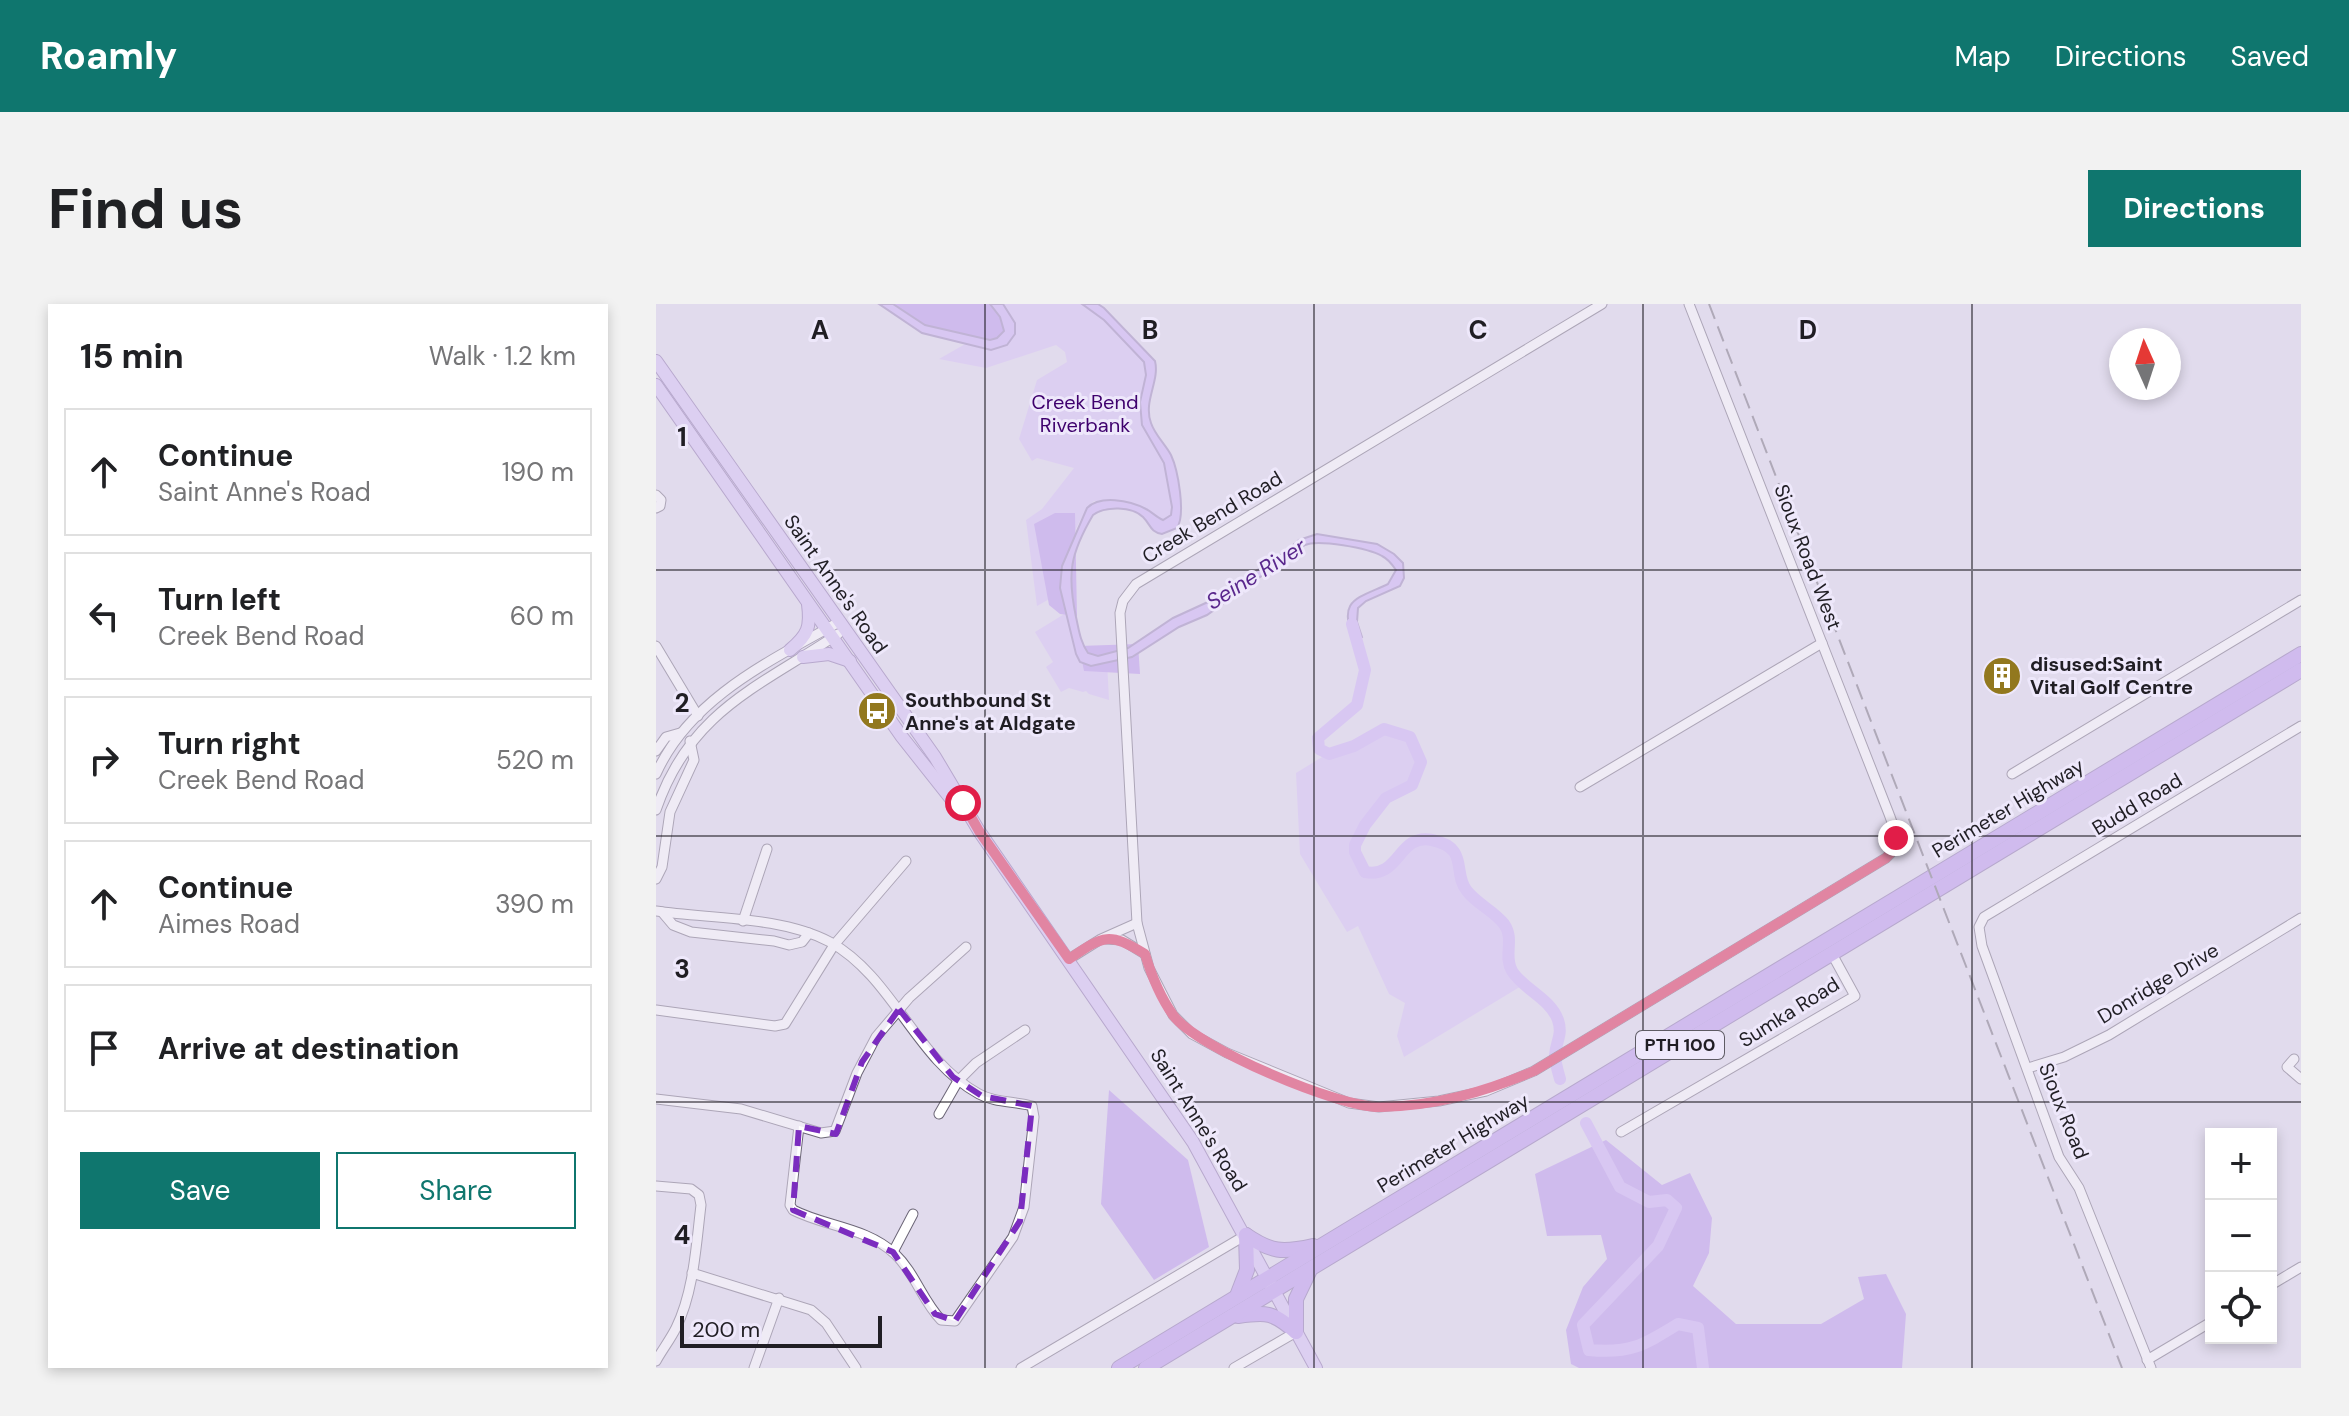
<!DOCTYPE html>
<html lang="en">
<head>
<meta charset="utf-8">
<style>
	body { margin:0; font-family:"DM Sans",sans-serif; background:#f2f2f2; color:#202124 }
	.controls { position:absolute; right:24px; bottom:24px; display:grid; overflow:hidden; border-radius:0px; box-shadow:0 4px 12px #0003 }
	.controls button { width:72px; height:72px; display:grid; place-items:center; padding:0; border:0; border-bottom:2px solid #e0e0e0; background:#fff; color:#202124; font:40px sans-serif }
	.compass { position:absolute; left:1453px; top:24px; width:72px; height:72px; border-radius:50%; background:#fff; box-shadow:0 4px 12px #0003; rotate:357deg }
	.scale { position:absolute; left:24px; bottom:20px; width:202px; box-sizing:border-box; padding-left:8px; border:4px solid #201e24; border-top:0; font-size:22px; line-height:28px; white-space:nowrap; color:#201e24; -webkit-text-stroke:6px #eee8fb; paint-order:stroke }
	.stop { position:absolute; width:24px; height:24px; margin:-18px; border:6px solid #e11d48; border-radius:50%; background:#fff }
	.stop.end { background:#e11d48; border-color:#fff; box-shadow:0 2px 8px #0008 }
	.list { margin:0; padding:0; list-style:none }
	h2 { display:flex; justify-content:space-between; align-items:center; height:104px; margin:0; padding:0 32px; font-size:34px }
	h2 small { font-size:26px; font-weight:400; color:#757577 }
	.list li { display:grid; grid-template-columns:52px 1fr auto; gap:24px; align-items:center; box-sizing:border-box; height:128px; margin:0 16px 16px; padding:0 16px; border:2px solid #e0e0e0; border-radius:0px }
	.list b { display:block; font-size:30px; white-space:nowrap }
	.list p { margin:0; font-size:26px; white-space:nowrap; color:#757577 }
	.list em { font-size:26px; font-style:normal; color:#757577 }
	.actions { display:flex; gap:16px; padding:24px 32px }
	.actions a { flex:1; padding:18px 0; border:2px solid #0f766e; border-radius:0px; text-align:center; font-size:28px; color:#0f766e }
	.actions .main { background:#0f766e; color:#fff }
	.icon { flex:none; width:44px; height:44px; fill:none; stroke:currentColor; stroke-width:2; stroke-linecap:round; stroke-linejoin:round }
	.map { position:relative; flex:none; width:1645px; height:1064px; overflow:hidden; border-radius:0px }
	header { display:flex; align-items:center; gap:48px; box-sizing:border-box; height:112px; padding:0 40px; background:#0f766e; color:#fff }
	header strong { font-size:38px }
	nav { display:flex; gap:44px; margin-inline-start:auto; font-size:28px }
	.intro { display:flex; align-items:center; justify-content:space-between; box-sizing:border-box; height:192px; padding:0 48px }
	h1 { margin:0; font-size:56px }
	.button { padding:20px 36px; border-radius:0px; background:#0f766e; color:#fff; font-size:28px; font-weight:700 }
	main { display:flex; gap:48px; padding:0 48px }
	aside { flex:1; background:#fff; border-radius:0px; box-shadow:0 4px 12px #0003 }
	.map>svg:first-child { display:block }
</style>
</head>
<body>
<header>
<strong>Roamly</strong>
<nav><a>Map</a><a>Directions</a><a>Saved</a></nav>
</header>
<div class="intro"><h1>Find us</h1><a class="button">Directions</a></div>
<main>
<aside>
<h2>15 min<small>Walk · 1.2 km</small></h2>
<ul class="list">
<li><svg class="icon" aria-label="ahead" viewBox="0 0 24 24"><path d="M12 20V5M6 11l6-6 6 6"/></svg><div><b>Continue</b><p>Saint Anne's Road</p></div><em>190 m</em></li>
<li><svg class="icon" aria-label="left" viewBox="0 0 24 24"><path d="M17 20v-9H6M10 6l-5 5 5 5"/></svg><div><b>Turn left</b><p>Creek Bend Road</p></div><em>60 m</em></li>
<li><svg class="icon" aria-label="right" viewBox="0 0 24 24"><path d="M7 20v-9h11M14 6l5 5-5 5"/></svg><div><b>Turn right</b><p>Creek Bend Road</p></div><em>520 m</em></li>
<li><svg class="icon" aria-label="ahead" viewBox="0 0 24 24"><path d="M12 20V5M6 11l6-6 6 6"/></svg><div><b>Continue</b><p>Aimes Road</p></div><em>390 m</em></li>
<li><svg class="icon" aria-label="arrive" viewBox="0 0 24 24"><path d="M6 21V4h12l-3 4 3 4H6"/></svg><div><b>Arrive at destination</b></div></li>
</ul>
<div class="actions"><a class="main">Save</a><a>Share</a></div>
</aside>
<div class="map">
<svg width="1645" height="1064" viewBox="0 0 1645 1064">
	<rect width="100%" height="100%" fill="#e1dbed"/>
	<g fill="#d6c1f7">
		<path d="M347,0H426L448,16L483,50L488,58L490,71L484,98L486,121L508,159L516,203L515,211L507,216L492,206L438,197C414,222 411,258 404,289L381,302L370,216L386,205L418,164L381,154L376,157L363,135L381,76L411,58L409,48L400,41L330,64L283,55L311,39L327,45L356,35L359,19Z"/>
		<path d="M410,309L420,350L451,357L453,396L433,390L430,387L427,388L413,384L405,388L390,363L397,358L379,328Z"/>
		<path d="M721,426C741,426 751,435 766,449C771,474 752,478 735,490C726,497 702,531 700,543C699,548 702,556 704,561L717,571L734,562L760,536C774,534 796,538 803,553C808,565 806,577 814,588C823,602 842,607 849,623C860,647 831,660 867,681L748,753L741,732L749,699L733,690L702,622L691,628L644,550L640,469L671,450L691,445Z"/>
	</g>
	<g fill="#b995ed">
		<path d="M237,0H334L344,13L348,28L341,34L334,36L269,21Z"/>
		<path d="M399,209H419L421,312L404,310L393,301L378,220Z"/>
		<path d="M482,340L484,370L428,367L423,342Z"/>
		<path d="M453,786L532,856L553,943L498,976L445,900Z"/>
		<path d="M950,836L1006,881L1034,869L1056,914L1053,949L1037,982L1080,1020H1165L1208,995L1202,973L1230,970L1250,1010L1246,1064H923L915,1060L910,1026L927,983L951,955L945,931L891,932L879,870Z"/>
	</g>
	<g fill="#ccb0f8" stroke="#9884b8" stroke-width="2">
		<path d="M223,0H237L269,21L334,36L341,34L348,27L344,13L334,0H347L359,19V30L351,41L335,46L266,29Z"/>
		<path d="M426,0H442L448,4L499,57C504,77 487,97 495,119C499,131 509,140 515,151C522,166 530,210 521,224L506,230C494,228 495,221 487,213C476,202 449,202 437,211C414,250 411,270 420,313C423,326 424,337 432,349L442,352L472,344L517,314L554,297L629,248L643,236L661,230L721,240L738,250L747,259L748,274L744,282L710,297L702,304L701,318L706,333L698,338C681,295 700,295 732,280L740,266C736,260 732,255 726,252C712,244 662,235 649,241L551,311L523,323L476,353L435,362L424,358L420,350L404,284L406,262L431,204C444,191 473,196 490,205C496,208 500,213 507,216L515,211L516,203L508,159L486,121L484,98L490,71L488,58L448,16Z"/>
	</g>
	<g fill="none" stroke-linecap="round" stroke-linejoin="round">
		<g stroke="#ccb0f8" stroke-width="12">
			<path d="M696,320L709,366L701,401L662,434L663,445L673,450L698,442L728,425L754,433L765,458L756,481L730,494L709,521L699,541V548L709,568C744,575 742,529 776,536C814,544 796,569 811,587C821,600 838,607 848,620C859,635 847,652 856,667C867,685 894,694 902,716C907,731 900,737 899,751C899,758 902,768 904,775"/>
			<path d="M930,819L964,883L993,898L1011,896L1020,904L1002,942L927,1021L933,1046C974,1050 988,1041 1022,1020L1042,1024L1047,1064"/>
		</g>
		<g stroke="#6c6677" stroke-width="11">
			<g id="minor">
				<path d="M946,0L480,280L467,297L464,309L481,619L493,664L517,711L536,730L571,749L693,799L723,803L783,797L830,787L878,767L1230,554C1246,541 1239,526 1233,510L1033,0"/>
				<path d="M0,191L5,196L4,202L0,204"/>
				<path d="M0,342L42,412"/>
				<path d="M0,447L10,433L24,429"/>
				<path d="M0,470C34,394 114,357 183,318"/>
				<path d="M1356,470L1645,296"/>
				<path d="M924,483L1166,339"/>
				<path d="M0,506C34,407 101,384 182,330"/>
				<path d="M0,575L6,563L14,508L38,456L34,437"/>
				<path d="M0,607C54,615 125,612 174,638C238,674 259,755 323,790C339,799 358,797 376,802L378,813L368,903L357,933L299,1017L285,1016C266,996 259,969 239,950C210,923 170,923 137,906L134,901L143,822"/>
				<path d="M6,608L17,621L35,628L118,637L133,641L146,638L153,629"/>
				<path d="M87,617L111,545"/>
				<path d="M449,635L466,636L489,650"/>
				<path d="M413,655L445,635L481,619"/>
				<path d="M0,706L119,722L129,720L178,641L250,557"/>
				<path d="M1638,755L1631,763L1645,775"/>
				<path d="M1372,764L1408,753L1453,731L1645,614"/>
				<path d="M0,795L85,805L165,829L179,827L201,769L220,733L253,694L310,643"/>
				<path d="M283,810L302,777L320,759L369,726"/>
				<path d="M965,828L1199,692L1176,650"/>
				<path d="M0,882L35,885L43,891L45,901C40,942 38,987 20,1024C14,1036 6,1046 0,1057"/>
				<path d="M237,948L257,910"/>
				<path d="M36,969L155,1006L170,1019L200,1064"/>
				<path d="M1615,981L1645,963"/>
				<path d="M1491,1056L1555,1018"/>
				<path d="M98,1064L123,994"/>
				<path d="M365,1064L590,931"/>
				<path d="M578,1064L640,1028"/>
				<path d="M1495,1064L1423,884L1403,853L1326,642L1323,623L1328,613L1645,422"/>
			</g>
		</g>
		<g stroke="#846ca8" stroke-width="14">
			<g id="major">
				<path d="M0,57L279,453L323,527L537,838L660,1064"/>
				<path d="M0,81L246,433L307,510"/>
				<path d="M134,346C152,331 155,323 152,300"/>
				<path d="M147,353L173,350L194,357"/>
			</g>
		</g>
		<g stroke="#846ca8" stroke-width="16">
			<g id="highway">
				<path d="M590,931C615,948 626,949 657,942"/>
				<path d="M581,992L591,966L590,931"/>
				<path d="M582,1012C611,1008 617,1008 640,1028"/>
				<path d="M640,1028V995L653,968"/>
				<path d="M463,1064L1645,350"/>
				<path d="M490,1064L1645,366"/>
			</g>
		</g>
		<use href="#minor" stroke="#fff" stroke-width="9"/>
		<use href="#major" stroke="#d6c0f5" stroke-width="12"/>
		<use href="#highway" stroke="#ba96ef" stroke-width="14"/>
		<path stroke="#716d78" stroke-width="2" stroke-dasharray="16 8" stroke-linecap="butt" d="M1053,0L1466,1064"/>
	</g>
	<g fill="none" stroke-linecap="round" stroke-linejoin="round">
		<path stroke="#e11d48" stroke-width="10" d="M307,499L323,527L413,655C447,632 452,627 489,650C495,670 505,694 517,711C541,744 683,804 725,803C780,802 828,788 878,767L1230,554L1239,544L1240,534"/>
	</g>
	<path d="M0 0H1645V1064H0ZM243,705L297,773L326,792L376,802L364,917L299,1017L279,1010L237,948L137,906L143,822L180,830L206,758Z" fill="#e1dbed" fill-opacity=".55" fill-rule="evenodd"/>
	<path fill="none" stroke="#7b2cbf" stroke-width="6" stroke-dasharray="16 10" stroke-linejoin="round" d="M243,705L297,773L326,792L376,802L364,917L299,1017L279,1010L237,948L137,906L143,822L180,830L206,758Z"/>
	<path fill="none" stroke="#201e24" stroke-width="2" stroke-opacity="0.55" d="M329,0V1064M658,0V1064M987,0V1064M1316,0V1064M0,266H1645M0,532H1645M0,798H1645"/>
	<defs>
		<g id="building-disc" transform="scale(2)"><circle r="9.5" fill="#92781e" stroke="#eee8fb"/><path d="M-4-6H4V6H1V3H-1V6H-4ZM-2.5-4.3h1.7v1.8h-1.7ZM.8-4.3h1.7v1.8H.8ZM-2.5-1h1.7V.8h-1.7ZM.8-1h1.7V.8H.8Z" fill="#fff"/></g>
		<g id="bus-disc" transform="scale(2)"><circle r="9.5" fill="#92781e" stroke="#eee8fb"/><path d="M-5-6H5V4H4V6H2V4H-2V6H-4V4H-5ZM-3.5-4V0h7V-4ZM-3.5 1.2v1.5H-2V1.2ZM2 1.2v1.5H3.5V1.2Z" fill="#fff"/></g>
	</defs>
	<g fill-rule="evenodd">
		<use href="#building-disc" x="1346" y="372"/>
		<use href="#bus-disc" x="221" y="407"/>
	</g>
	<g text-anchor="middle" dominant-baseline="central" stroke-width="6" stroke-linejoin="round" paint-order="stroke">
		<rect fill="#eee8fb" stroke="#5e5b64" stroke-width="2" x="980" y="727" width="88" height="28" rx="6"/>
		<g font-size="18" font-weight="bold" fill="#201e24">
			<text x="1024" y="741">PTH 100</text>
		</g>
		<g font-size="20" fill="#3e006d" stroke="#eee8fb">
			<text x="429" y="98">Creek Bend<tspan x="429" dy="23">Riverbank</tspan></text>
		</g>
		<g font-size="20" fill="#201e24" stroke="#eee8fb">
			<text transform="translate(556 213) rotate(-31)">Creek Bend Road</text>
			<text transform="translate(1152 253) rotate(69)">Sioux Road West</text>
			<text transform="translate(180 280) rotate(55)">Saint Anne's Road</text>
			<text transform="translate(1481 500) rotate(-31)">Budd Road</text>
			<text transform="translate(1352 504) rotate(-31)">Perimeter Highway</text>
			<text transform="translate(1502 679) rotate(-31)">Donridge Drive</text>
			<text transform="translate(1133 708) rotate(-32)">Sumka Road</text>
			<text transform="translate(1408 807) rotate(68)">Sioux Road</text>
			<text transform="translate(543 816) rotate(58)">Saint Anne's Road</text>
			<text transform="translate(797 839) rotate(-31)">Perimeter Highway</text>
		</g>
		<g font-size="20" font-weight="bold" fill="#201e24" stroke="#eee8fb" text-anchor="start">
			<text x="1374" y="360">disused:Saint<tspan x="1374" dy="23">Vital Golf Centre</tspan></text>
			<text x="249" y="396">Southbound St<tspan x="249" dy="23">Anne's at Aldgate</tspan></text>
		</g>
		<g font-size="22" font-style="italic" fill="#5a288d" stroke="#eee8fb">
			<text transform="translate(600 270) rotate(-32)">Seine River</text>
		</g>
	</g>
	<g font-size="26" text-anchor="middle" font-weight="bold" fill="#201e24" stroke="#eee8fb" stroke-width="6" stroke-linejoin="round" paint-order="stroke">
		<text x="164" y="35">A</text>
		<text x="494" y="35">B</text>
		<text x="822" y="35">C</text>
		<text x="1152" y="35">D</text>
		<text x="26" y="142">1</text>
		<text x="26" y="408">2</text>
		<text x="26" y="674">3</text>
		<text x="26" y="940">4</text>
	</g>
</svg>
<div class="controls">
<button>+</button>
<button>−</button>
<button><svg class="icon" aria-label="locate" viewBox="0 0 24 24"><circle cx="12" cy="12" r="6"/><path d="M12 2v4M12 18v4M2 12h4M18 12h4"/></svg></button>
</div>
<svg class="compass" viewBox="-18 -18 36 36"><path d="M0-13l5 13h-10z" fill="#e53935"/><path d="M0 13l5-13h-10z" fill="#757577"/></svg>
<div class="scale">200 m</div>
<div class="stop" style="left:307px;top:499px"></div>
<div class="stop end" style="left:1240px;top:534px"></div>
</div>
</main>
</body>
</html>
